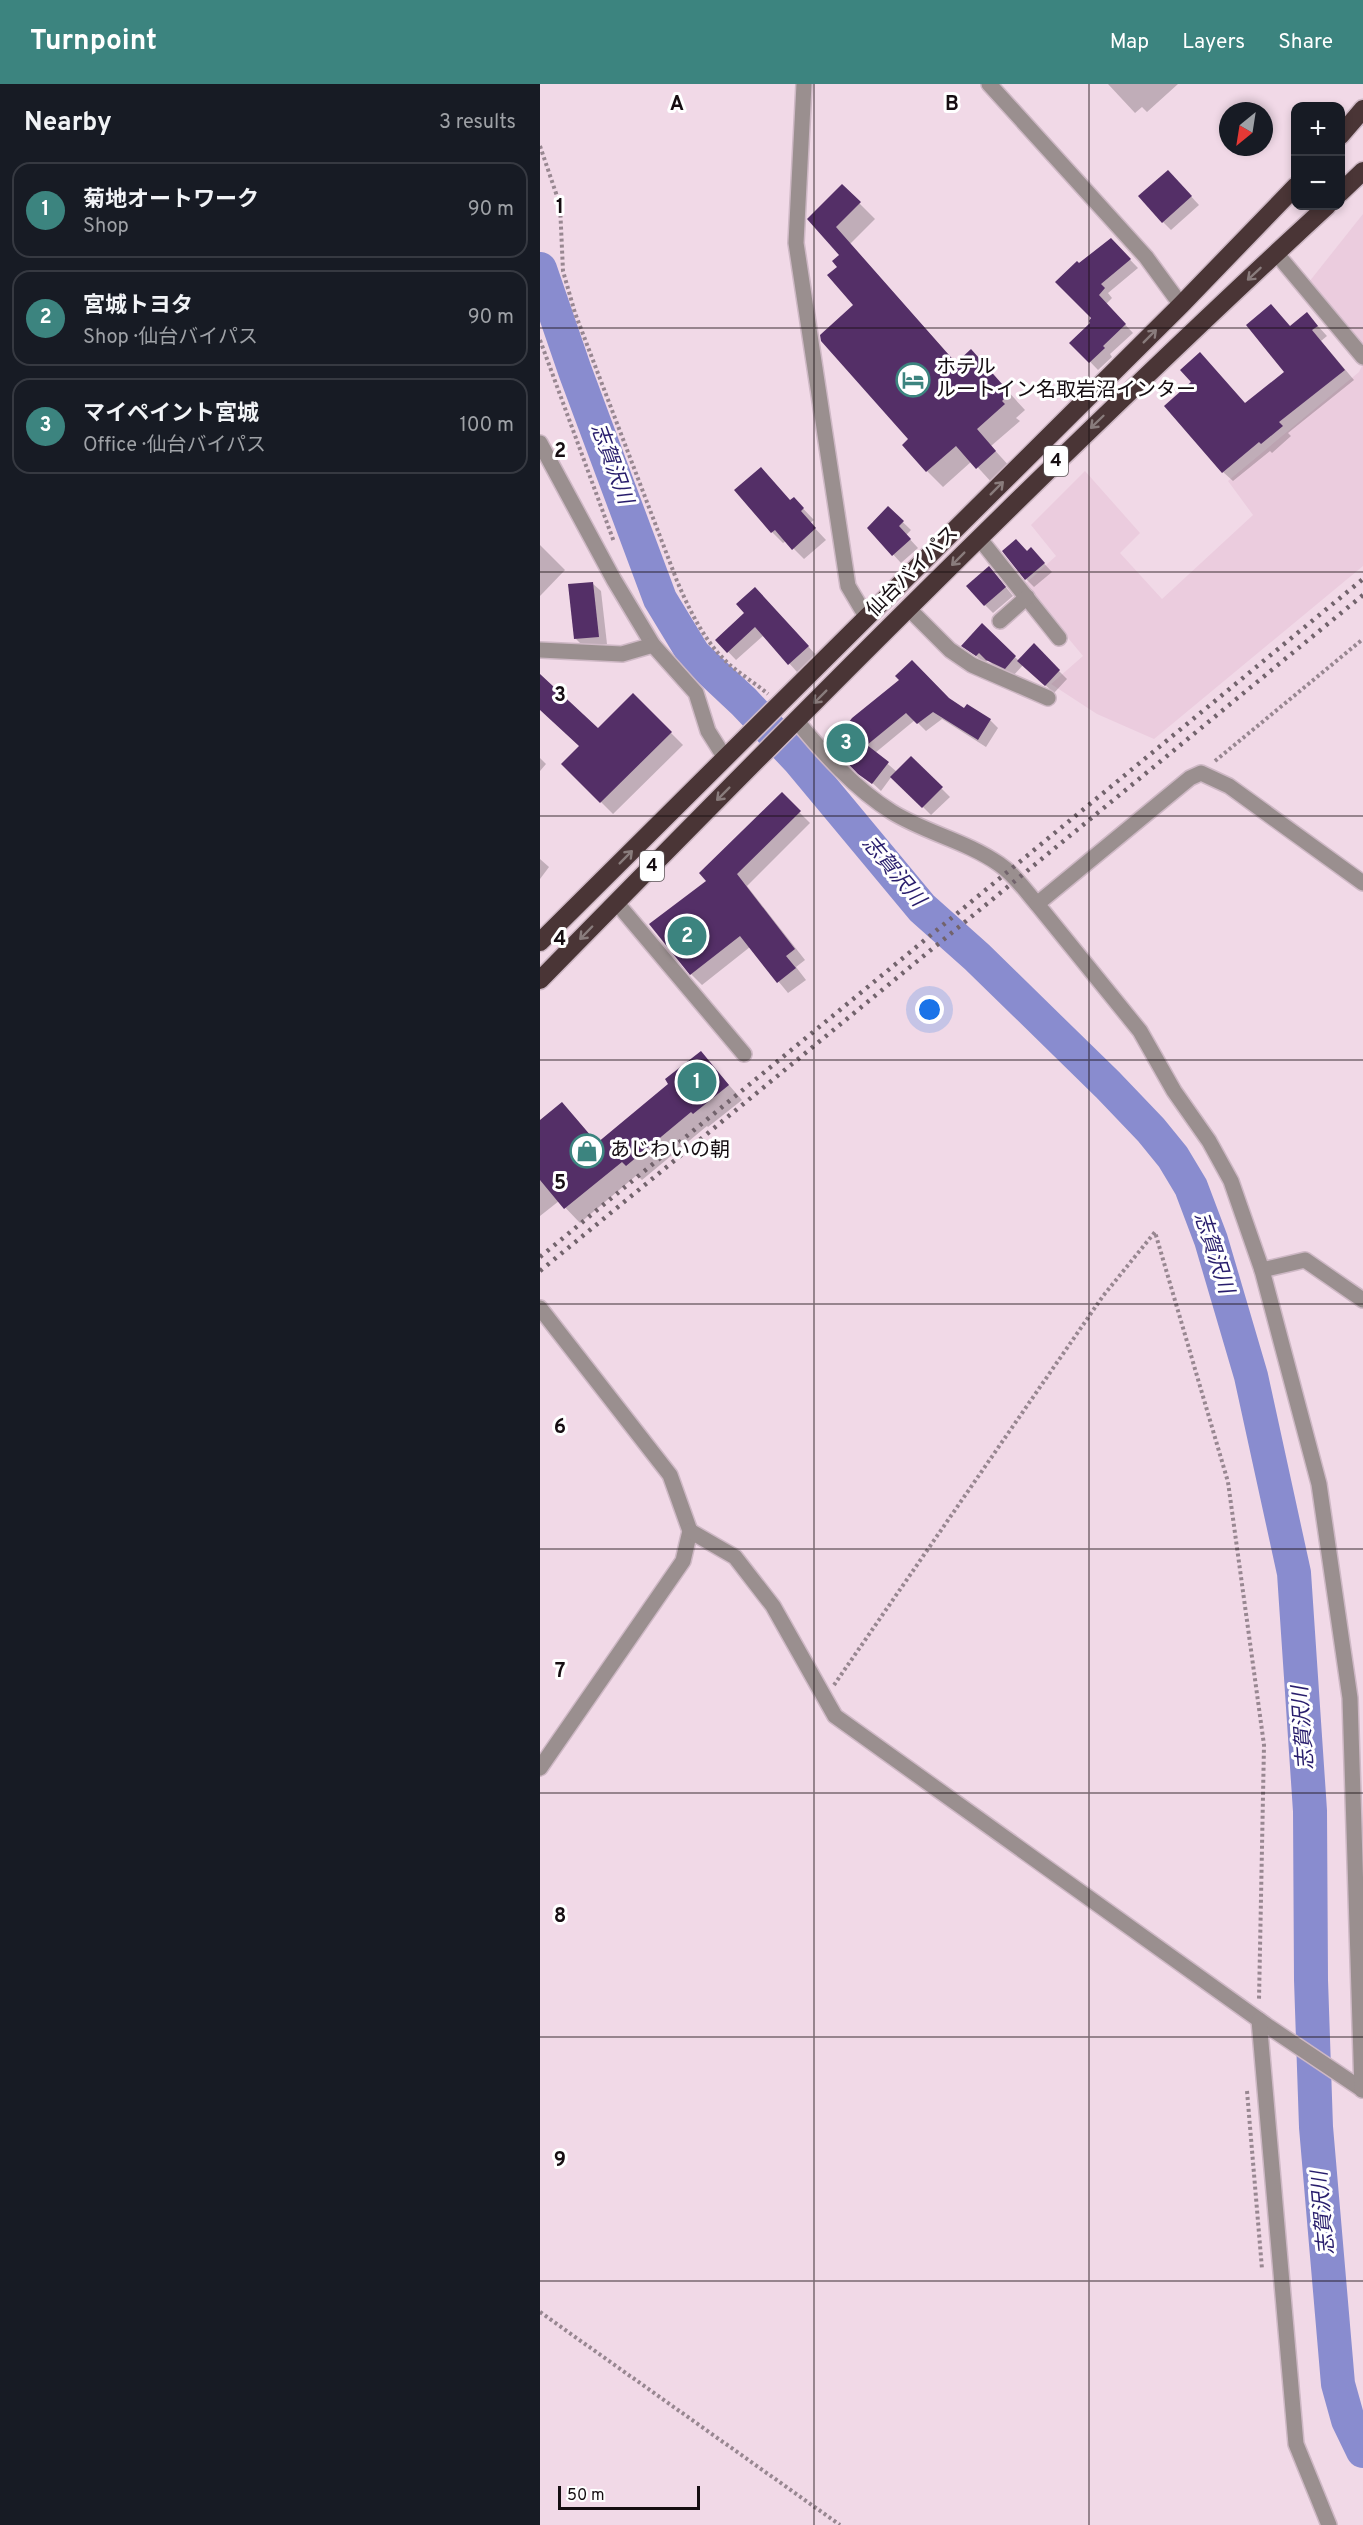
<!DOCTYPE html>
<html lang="en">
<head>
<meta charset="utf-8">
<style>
	body { margin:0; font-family:Overpass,"Noto Sans JP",sans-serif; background:#242831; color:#f1f3f6 }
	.controls { position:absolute; right:18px; top:18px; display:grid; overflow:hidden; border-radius:12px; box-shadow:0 3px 9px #0003 }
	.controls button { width:54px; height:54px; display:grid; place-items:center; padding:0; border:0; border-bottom:2px solid #363941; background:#171b24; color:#f1f3f6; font:30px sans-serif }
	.compass { position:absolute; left:679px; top:18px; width:54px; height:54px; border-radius:50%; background:#171b24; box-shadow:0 3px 9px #0003; rotate:210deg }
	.scale { position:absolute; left:18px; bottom:15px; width:142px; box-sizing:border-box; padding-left:6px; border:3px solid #150d11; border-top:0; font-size:16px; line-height:21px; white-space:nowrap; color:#150d11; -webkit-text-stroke:4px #fff; paint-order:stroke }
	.you { position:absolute; left:390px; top:926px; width:21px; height:21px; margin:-15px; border:4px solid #fff; border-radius:50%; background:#1a73e8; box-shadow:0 0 0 9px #1a73e833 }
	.badge { display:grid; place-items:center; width:39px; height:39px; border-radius:50%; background:#3c847f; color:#fff; font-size:20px; font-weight:700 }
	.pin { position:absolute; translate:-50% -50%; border:3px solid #fff; box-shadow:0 2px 6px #0006 }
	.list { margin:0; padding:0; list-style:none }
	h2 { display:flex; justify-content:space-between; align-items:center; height:78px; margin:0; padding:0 24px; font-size:26px }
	h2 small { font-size:20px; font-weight:400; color:#9ea1a6 }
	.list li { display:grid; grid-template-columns:39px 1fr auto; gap:18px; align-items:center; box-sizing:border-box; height:96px; margin:0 12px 12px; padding:0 12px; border:2px solid #363941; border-radius:18px }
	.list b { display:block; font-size:22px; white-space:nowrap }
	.list p { margin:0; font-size:20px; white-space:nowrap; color:#9ea1a6 }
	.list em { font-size:20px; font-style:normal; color:#9ea1a6 }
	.map { position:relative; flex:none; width:823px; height:2441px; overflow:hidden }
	header { display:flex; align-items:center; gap:36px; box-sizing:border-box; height:84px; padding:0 30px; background:#3c847f; color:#fff }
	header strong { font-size:28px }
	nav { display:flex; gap:33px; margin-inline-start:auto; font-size:21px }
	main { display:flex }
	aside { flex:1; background:#171b24 }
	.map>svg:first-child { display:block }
</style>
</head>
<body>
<header>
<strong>Turnpoint</strong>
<nav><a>Map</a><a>Layers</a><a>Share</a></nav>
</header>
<main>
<aside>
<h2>Nearby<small>3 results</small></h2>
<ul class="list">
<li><span class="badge">1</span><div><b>菊地オートワーク</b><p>Shop</p></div><em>90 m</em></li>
<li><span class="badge">2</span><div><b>宮城トヨタ</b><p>Shop · 仙台バイパス</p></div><em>90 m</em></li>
<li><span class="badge">3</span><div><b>マイペイント宮城</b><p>Office · 仙台バイパス</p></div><em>100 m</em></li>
</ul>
</aside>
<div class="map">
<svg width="823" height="2441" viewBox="0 0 823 2441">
	<rect width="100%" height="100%" fill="#f1d9e7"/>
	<g fill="#ebccde">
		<path d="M823,130V261L769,198Z"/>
		<path d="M823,280V482L614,655L557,630L511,600L543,572L484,501L516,472L491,441L545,387L600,449L580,469L622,515L713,431L688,397L819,288Z"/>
	</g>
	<g fill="#0003">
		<path d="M568,0H638L607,28L602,23L595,29Z"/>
		<path d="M636,96L659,121L631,146L623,138Z"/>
		<path d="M302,102L335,135L310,160L417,280L431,267L485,326L476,334L480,337L451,362L471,384L453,400L432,377L403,403L387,387L370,356L299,183L301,171L269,135Z"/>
		<path d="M571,156L598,184L568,209L572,214L566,220L593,249L570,270L572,273L558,286L532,259L553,239L554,234L539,181Z"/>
		<path d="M731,222L750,243L767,230L787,252L781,257L814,296L748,349L751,352L732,369L730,367L693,397L683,388L706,320L746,288Z"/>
		<path d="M197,406L251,418L254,415L274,436L270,439L286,456L264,475L246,457L243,459L232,448Z"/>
		<path d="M348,424L371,446L366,451L378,464L361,479L329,444Z"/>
		<path d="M0,461L25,486L0,512Z"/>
		<path d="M487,468L499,474L512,488L494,503L486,495Z"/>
		<path d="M457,492L473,512L453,529L445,521Z"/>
		<path d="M52,499L61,507L67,560L44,563L36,555Z"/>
		<path d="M223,513L276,571L257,588L224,551L196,576L177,556Z"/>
		<path d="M442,541L479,577L494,562L527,595L514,609L483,581L473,592L456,584L448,576L445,579L423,562Z"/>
		<path d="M0,592L58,646L93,611L143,661L73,730L23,680L41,662L0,625Z"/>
		<path d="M409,616L425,626L450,636L458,644L446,663L402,635L386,647L375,636L335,669L357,688L371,674L410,713L391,731L352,692L341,707L293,662L313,635Z"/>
		<path d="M0,674L6,680L0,687Z"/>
		<path d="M242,711L270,739L207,802L265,876L256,883L266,896L248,909L210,863L162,901L151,890L168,797Z"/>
		<path d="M0,775L9,783L0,795Z"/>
		<path d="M161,969L202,1016L168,1043L167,1042L102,1096L97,1091L40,1139L19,1117L0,1132V1038L22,1020L58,1060L131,1000Z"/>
	</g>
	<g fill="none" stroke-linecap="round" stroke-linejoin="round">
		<path stroke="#898ccf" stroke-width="34" d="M0,185L35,287L120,515L154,571L204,618L258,675L382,824L437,873L568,1001L611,1046L633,1073L651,1103L671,1156L711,1292L754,1489L770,1727L771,1896L776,2043L798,2300L808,2336L823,2367"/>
	</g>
	<g fill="#542f67">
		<path d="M628,86L652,112L622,139L598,112Z"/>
		<path d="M302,100L321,118L296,143L416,279L431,265L470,309L462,317L465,320L437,345L456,367L436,385L416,362L386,388L362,361L368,355L281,257L280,251L313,221L287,191L297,183L292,177L299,171L267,135Z"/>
		<path d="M571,154L591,175L561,200L565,204L559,211L586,240L563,262L565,264L549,279L529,259L550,239L549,237L551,234L515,198L537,177L539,179Z"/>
		<path d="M731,220L750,242L767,228L778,242L772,246L805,286L739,338L743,342L721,360L719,358L682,389L624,322L651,298L640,286L660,268L705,319L744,288L706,241Z"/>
		<path d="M221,383L250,416L254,413L264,424L261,427L276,444L252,466L235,446L231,449L194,406Z"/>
		<path d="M348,422L364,437L359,442L371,455L352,472L327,444Z"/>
		<path d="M476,455L487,467L491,463L505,479L485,496L462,467Z"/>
		<path d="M449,482L466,503L444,522L426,502Z"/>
		<path d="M53,498L59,553L34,555L28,500Z"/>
		<path d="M215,503L269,562L248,581L215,543L187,569L175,556L204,529L196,520Z"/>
		<path d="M442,539L476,572L465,585L446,576L439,569L436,572L421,562Z"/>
		<path d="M494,559L520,586L505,602L477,577Z"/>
		<path d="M372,576L409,614L424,624L427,620L451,635L438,656L393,628L377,640L366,629L327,661L349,678L332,700L318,690L291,662L312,634L359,596L355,592Z"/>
		<path d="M0,590L58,644L93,609L132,648L60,719L21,680L39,662L0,626Z"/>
		<path d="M371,672L403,703L382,724L350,693Z"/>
		<path d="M242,708L261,727L197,790L255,865L246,872L256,884L237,899L200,852L150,891L109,840L166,797L159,789Z"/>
		<path d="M161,967L189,1001L153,1030L151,1028L86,1082L82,1078L24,1125L0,1096V1036L22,1018L57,1059L128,1000L125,995Z"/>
	</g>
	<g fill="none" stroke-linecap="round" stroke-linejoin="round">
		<g stroke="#ceb8c5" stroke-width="18">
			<g id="minor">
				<path d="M264,0L256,159L308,502L327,534"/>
				<path d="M449,0L606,173L641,221"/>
				<path d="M736,169L823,273"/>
				<path d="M0,359L74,496L113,561L156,609L168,647L185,674"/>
				<path d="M439,454L519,554"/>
				<path d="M368,524L410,566L432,581L508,614"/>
				<path d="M460,537L487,513"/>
				<path d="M0,566L82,570L113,561"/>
				<path d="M256,636C283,669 315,705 352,728C386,749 426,757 459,780C474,790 485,806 497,820"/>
				<path d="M76,818L204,970"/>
				<path d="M722,1186L691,1097L669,1057L634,1007L600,947L497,820L650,694L661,689L689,702L823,799"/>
				<path d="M0,1224L130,1391L150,1447L143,1477L0,1684"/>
				<path d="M150,1447L195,1473L233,1522L295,1632L729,1943L823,2006"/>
				<path d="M719,1936L756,2360L789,2441"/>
				<path d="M822,2006L810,1614L779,1400L722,1186L765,1176L823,1216"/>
			</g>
		</g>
		<g stroke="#ceb8c5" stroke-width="21">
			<g id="highway">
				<path d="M800,52L823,25"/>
				<path d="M800,109L823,87"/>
				<path d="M0,858L641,221L756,102"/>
				<path d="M0,896C258,633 517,371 787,122"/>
			</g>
		</g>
		<g stroke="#988791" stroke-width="4" stroke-dasharray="3 3" stroke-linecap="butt">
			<path d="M0,62L20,121L23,187L35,229L137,497C150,527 165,559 190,581C202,591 216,600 228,610"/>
			<path d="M0,256L74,458"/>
			<path d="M675,677L823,555"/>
			<path d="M294,1601L563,1212L615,1148L688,1398L724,1661L719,1916"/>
			<path d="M707,2007L722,2185"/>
			<path d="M0,2228L300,2441"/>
		</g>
		<use href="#minor" stroke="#9a8f8f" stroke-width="15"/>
		<use href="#highway" stroke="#4a3536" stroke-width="18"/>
		<g stroke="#72636c" stroke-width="4.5" stroke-dasharray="3 6" stroke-linecap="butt">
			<path d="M0,1173L823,495"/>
			<path d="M0,1187L823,511"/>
		</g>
	</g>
	<defs><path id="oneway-shaft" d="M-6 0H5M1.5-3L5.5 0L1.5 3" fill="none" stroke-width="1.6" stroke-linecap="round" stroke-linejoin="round" transform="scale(1.5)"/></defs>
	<g stroke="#897c7c">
		<use href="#oneway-shaft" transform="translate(714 190) rotate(137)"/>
		<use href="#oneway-shaft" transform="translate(610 252) rotate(-45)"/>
		<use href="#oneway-shaft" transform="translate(557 338) rotate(136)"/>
		<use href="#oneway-shaft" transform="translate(457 404) rotate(-45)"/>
		<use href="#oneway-shaft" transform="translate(418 475) rotate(135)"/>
		<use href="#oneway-shaft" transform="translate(280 613) rotate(135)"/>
		<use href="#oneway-shaft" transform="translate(183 710) rotate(135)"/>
		<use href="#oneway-shaft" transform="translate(86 773) rotate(-45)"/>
		<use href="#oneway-shaft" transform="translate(46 849) rotate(134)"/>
	</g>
	<path fill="none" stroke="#150d11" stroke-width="1.5" stroke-opacity="0.55" d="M274,0V2441M549,0V2441M0,244H823M0,488H823M0,732H823M0,976H823M0,1220H823M0,1465H823M0,1709H823M0,1953H823M0,2197H823"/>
	<defs>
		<g id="hotel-ring" transform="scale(1.725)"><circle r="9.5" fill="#fff" stroke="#3c847f" stroke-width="1.5"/><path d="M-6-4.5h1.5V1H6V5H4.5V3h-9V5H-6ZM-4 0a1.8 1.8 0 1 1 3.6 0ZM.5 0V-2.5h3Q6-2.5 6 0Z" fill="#3c847f"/></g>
		<g id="shop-ring" transform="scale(1.725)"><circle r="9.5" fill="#fff" stroke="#3c847f" stroke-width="1.5"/><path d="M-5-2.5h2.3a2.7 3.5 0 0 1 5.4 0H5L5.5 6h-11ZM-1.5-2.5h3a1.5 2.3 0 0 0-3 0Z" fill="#3c847f"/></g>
	</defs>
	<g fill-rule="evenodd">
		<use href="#hotel-ring" x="373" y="296"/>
		<use href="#shop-ring" x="47" y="1067"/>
	</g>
	<g text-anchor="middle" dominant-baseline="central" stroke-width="6" stroke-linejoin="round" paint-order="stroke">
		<g fill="#fff" stroke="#5b5658" stroke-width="1.5">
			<rect x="504" y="362" width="24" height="30" rx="4.5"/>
			<rect x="100" y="767" width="24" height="30" rx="4.5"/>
		</g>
		<g font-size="18" font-weight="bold" fill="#150d11">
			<text x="516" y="377">4</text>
			<text x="112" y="782">4</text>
		</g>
		<g font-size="20" fill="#150d11" stroke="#fff" text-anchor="start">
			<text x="396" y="284">ホテル<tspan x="396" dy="23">ルートイン名取岩沼インター</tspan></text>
			<text x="70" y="1067">あじわいの朝</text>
		</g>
		<g font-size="20" fill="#150d11" stroke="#fff">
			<text transform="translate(373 488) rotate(-45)">仙台バイパス</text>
		</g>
		<g font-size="21" font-style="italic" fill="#281d6c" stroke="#fff">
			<text transform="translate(71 380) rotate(70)">志賀沢川</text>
			<text transform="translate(353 788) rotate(50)">志賀沢川</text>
			<text transform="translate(673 1169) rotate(72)">志賀沢川</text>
			<text transform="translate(764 1644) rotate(-94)">志賀沢川</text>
			<text transform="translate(784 2129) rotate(-95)">志賀沢川</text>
		</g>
	</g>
	<g font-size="20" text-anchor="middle" font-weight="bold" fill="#150d11" stroke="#fff" stroke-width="6" stroke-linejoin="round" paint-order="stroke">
		<text x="137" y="26">A</text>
		<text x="412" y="26">B</text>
		<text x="20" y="129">1</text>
		<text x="20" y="373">2</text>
		<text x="20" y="617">3</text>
		<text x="20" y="861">4</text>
		<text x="20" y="1105">5</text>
		<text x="20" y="1349">6</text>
		<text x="20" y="1593">7</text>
		<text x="20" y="1838">8</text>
		<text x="20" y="2082">9</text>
	</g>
</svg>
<div class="controls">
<button>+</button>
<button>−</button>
</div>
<svg class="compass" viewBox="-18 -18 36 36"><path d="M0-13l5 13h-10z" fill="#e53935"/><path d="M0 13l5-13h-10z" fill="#9ea1a6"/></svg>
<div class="scale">50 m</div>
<div class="you"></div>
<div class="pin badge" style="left:157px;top:998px">1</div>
<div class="pin badge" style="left:147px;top:852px">2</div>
<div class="pin badge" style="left:306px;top:659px">3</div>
</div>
</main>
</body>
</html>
